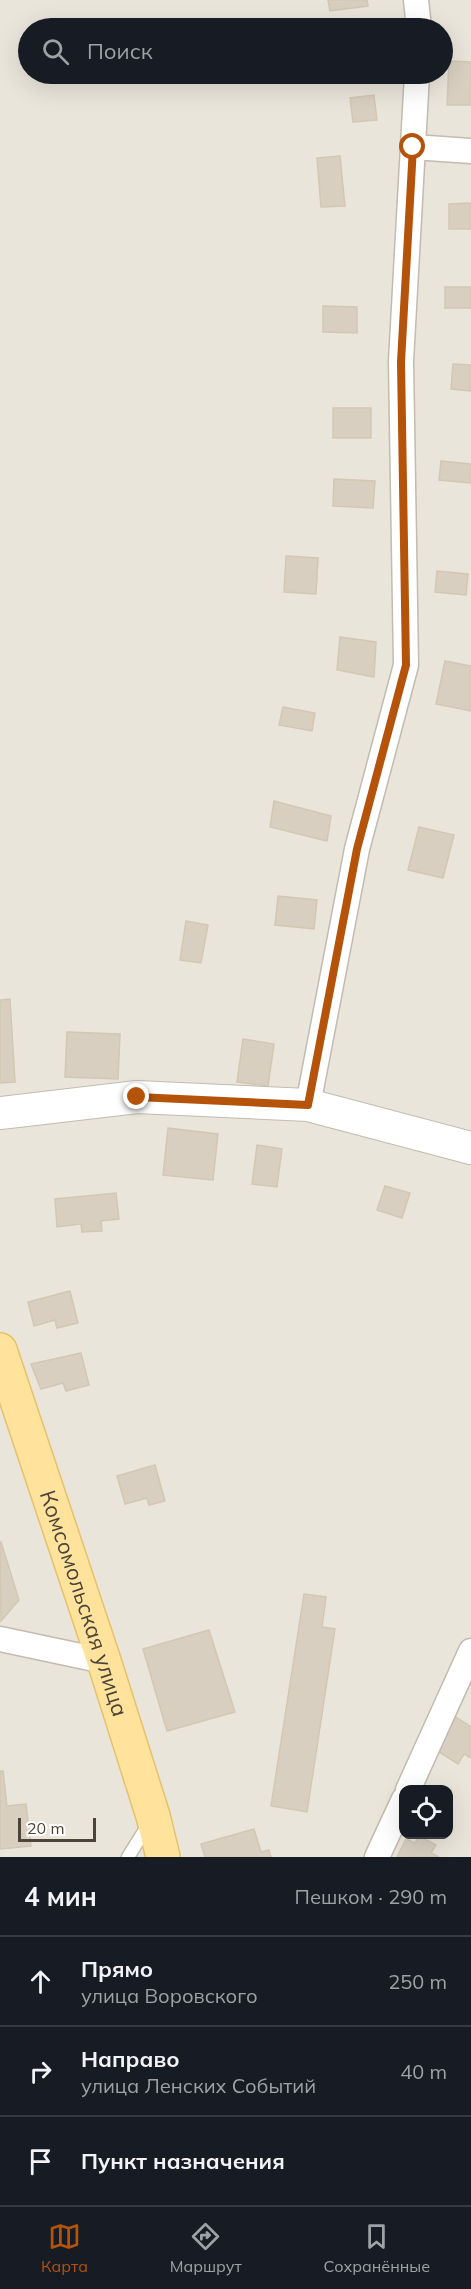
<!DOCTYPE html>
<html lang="ru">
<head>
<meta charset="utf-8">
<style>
	body { margin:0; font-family:Mulish,sans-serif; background:#242831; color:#f1f3f6 }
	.controls { position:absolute; right:18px; bottom:18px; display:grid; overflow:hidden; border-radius:12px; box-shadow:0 6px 24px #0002 }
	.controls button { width:54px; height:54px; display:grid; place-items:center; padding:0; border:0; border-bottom:2px solid #363941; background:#171b24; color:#f1f3f6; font:30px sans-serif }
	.scale { position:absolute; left:18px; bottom:15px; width:78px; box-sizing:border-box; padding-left:6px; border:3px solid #4b4439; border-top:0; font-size:16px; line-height:21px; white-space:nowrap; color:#4b4439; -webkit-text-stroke:4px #fff; paint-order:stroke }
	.stop { position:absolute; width:18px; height:18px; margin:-14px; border:4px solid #b45309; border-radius:50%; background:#fff }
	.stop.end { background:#b45309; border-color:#fff; box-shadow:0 2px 6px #0008 }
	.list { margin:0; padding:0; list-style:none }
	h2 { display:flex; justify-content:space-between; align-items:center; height:78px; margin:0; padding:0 24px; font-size:26px }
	h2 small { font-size:20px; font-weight:400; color:#9ea1a6 }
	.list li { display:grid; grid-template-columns:39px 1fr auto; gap:18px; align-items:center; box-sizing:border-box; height:90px; padding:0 24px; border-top:2px solid #363941 }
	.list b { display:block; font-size:22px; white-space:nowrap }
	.list p { margin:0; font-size:20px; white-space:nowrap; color:#9ea1a6 }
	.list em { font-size:20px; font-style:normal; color:#9ea1a6 }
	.icon { flex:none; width:33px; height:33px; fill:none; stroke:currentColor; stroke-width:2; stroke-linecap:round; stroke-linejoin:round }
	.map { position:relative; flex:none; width:471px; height:1857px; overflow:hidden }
	.search { position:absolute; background:#171b24; box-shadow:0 6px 24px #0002; left:18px; right:18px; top:18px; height:66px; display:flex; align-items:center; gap:15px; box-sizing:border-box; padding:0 21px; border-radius:33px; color:#9ea1a6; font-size:22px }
	.sheet { height:348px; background:#171b24 }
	nav { display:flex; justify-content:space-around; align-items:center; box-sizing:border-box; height:84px; border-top:2px solid #363941; background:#171b24; font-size:16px; color:#9ea1a6 }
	nav a { display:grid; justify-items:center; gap:3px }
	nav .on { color:#b45309 }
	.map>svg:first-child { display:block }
</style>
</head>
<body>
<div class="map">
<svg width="471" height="1857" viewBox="0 0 471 1857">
	<rect width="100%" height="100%" fill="#f6f3ec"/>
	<path fill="#eae5da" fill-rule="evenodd" d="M0,0H471V1857H0ZM28,28H442V74H28ZM404,1790H448V1834H404Z"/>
	<g fill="#d8cfc1" stroke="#d3c7b4" stroke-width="1.5">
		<path d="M328,0H367L368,6L330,11Z"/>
		<path d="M449,61L471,62V105H447Z"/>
		<path d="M374,95L377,120L353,122L350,98Z"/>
		<path d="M340,156L345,206L321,207L317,158Z"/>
		<path d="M471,203V229H449V204Z"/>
		<rect x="445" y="287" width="26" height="21"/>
		<path d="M323,306L357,307V333L323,332Z"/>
		<path d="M453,364L471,365V391L451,389Z"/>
		<rect x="333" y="408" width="38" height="30"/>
		<path d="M441,461L471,464V483L439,480Z"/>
		<path d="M334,479L375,481L373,508L333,506Z"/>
		<path d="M286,556L318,558L316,594L284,592Z"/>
		<path d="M437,571L468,574L466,595L435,592Z"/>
		<path d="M340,637L376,642L374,677L337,670Z"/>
		<path d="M445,661L471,666V711L436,704Z"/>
		<path d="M283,707L315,713L312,731L279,725Z"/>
		<path d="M274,801L331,816L327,841L270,827Z"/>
		<path d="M419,827L454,835L443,878L408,870Z"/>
		<path d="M278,896L317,900L314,929L275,925Z"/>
		<path d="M186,921L208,925L201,963L180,960Z"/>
		<path d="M10,999L15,1082L0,1083V1000Z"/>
		<path d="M67,1032L120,1034L118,1079L65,1077Z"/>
		<path d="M243,1039L274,1044L268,1086L237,1082Z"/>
		<path d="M168,1128L218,1134L213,1180L163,1175Z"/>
		<path d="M257,1145L282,1149L277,1187L252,1184Z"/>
		<path d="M385,1186L410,1193L402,1218L377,1210Z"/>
		<path d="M116,1193L119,1219L101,1221L102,1231L82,1232L81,1224L57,1227L55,1199Z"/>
		<path d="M70,1291L78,1323L57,1328L55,1320L34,1326L28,1302Z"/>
		<path d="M81,1353L89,1385L66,1391L63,1383L41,1389L31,1364Z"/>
		<path d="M155,1465L165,1501L149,1505L147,1498L125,1504L117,1476Z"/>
		<path d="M1,1542L19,1600L1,1621L0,1543Z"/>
		<path d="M304,1594L326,1597L322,1627L335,1629L307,1812L271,1806Z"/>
		<path d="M209,1630L235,1712L167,1731L143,1649Z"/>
		<path d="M456,1717L471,1727V1758L464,1754L458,1764L436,1750Z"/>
		<path d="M0,1771H3L7,1806L26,1804L31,1846L0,1849Z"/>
		<path d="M254,1829L261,1852L269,1850L271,1857H205L201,1844Z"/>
		<path d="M419,1836L436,1845L431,1853L439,1857H397L406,1839L415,1843Z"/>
	</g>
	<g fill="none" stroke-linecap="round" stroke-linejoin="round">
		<g stroke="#c2bbae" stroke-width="15">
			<path id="service" d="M128,1857L150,1822"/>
		</g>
		<g stroke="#c2bbae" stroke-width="27">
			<g id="minor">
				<path d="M416,0L419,28"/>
				<path d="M413,147L471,151"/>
				<path d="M308,1105L357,849L406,665L401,361L417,74"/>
				<path d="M0,1639L104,1661"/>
				<path d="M408,1790L471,1651"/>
				<path d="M377,1857L404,1799"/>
			</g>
		</g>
		<g stroke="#c2bbae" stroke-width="34">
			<path id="tertiary" d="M0,1113L137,1097L308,1105L471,1148"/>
		</g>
		<g stroke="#e6c16a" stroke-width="36">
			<g id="primary">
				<path id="s1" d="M0,1350L104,1661L153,1816L163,1857"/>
			</g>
		</g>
		<use href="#service" stroke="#fff" stroke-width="12"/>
		<use href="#minor" stroke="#fff" stroke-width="24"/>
		<use href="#tertiary" stroke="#fff" stroke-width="32"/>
		<use href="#primary" stroke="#ffe39c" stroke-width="33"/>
	</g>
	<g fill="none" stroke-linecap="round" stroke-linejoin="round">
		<path stroke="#b45309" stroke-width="8" d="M137,1097L308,1105L357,849L406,665L401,362L413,147"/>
	</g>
	<g text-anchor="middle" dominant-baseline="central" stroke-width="4.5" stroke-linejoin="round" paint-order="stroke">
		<g font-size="22" fill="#4b4439" stroke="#fff">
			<text stroke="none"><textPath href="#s1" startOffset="267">Комсомольская улица</textPath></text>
		</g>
	</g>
</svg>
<div class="controls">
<button><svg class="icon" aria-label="locate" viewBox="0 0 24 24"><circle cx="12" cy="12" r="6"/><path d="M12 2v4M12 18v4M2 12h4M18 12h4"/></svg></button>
</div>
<div class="scale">20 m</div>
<div class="stop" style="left:413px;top:147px"></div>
<div class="stop end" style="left:137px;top:1097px"></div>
<div class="search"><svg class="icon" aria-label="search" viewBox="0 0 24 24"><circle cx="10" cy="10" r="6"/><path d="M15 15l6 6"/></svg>Поиск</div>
</div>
<section class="sheet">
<h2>4 мин<small>Пешком · 290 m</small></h2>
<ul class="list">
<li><svg class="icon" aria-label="ahead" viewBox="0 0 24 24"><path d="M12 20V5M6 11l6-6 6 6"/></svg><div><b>Прямо</b><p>улица Воровского</p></div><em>250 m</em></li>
<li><svg class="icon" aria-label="right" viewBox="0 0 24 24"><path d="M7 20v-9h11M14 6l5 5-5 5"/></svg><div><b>Направо</b><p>улица Ленских Событий</p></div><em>40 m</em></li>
<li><svg class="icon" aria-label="arrive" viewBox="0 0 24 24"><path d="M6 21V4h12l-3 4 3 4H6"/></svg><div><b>Пункт назначения</b></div></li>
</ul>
</section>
<nav>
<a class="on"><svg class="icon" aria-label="map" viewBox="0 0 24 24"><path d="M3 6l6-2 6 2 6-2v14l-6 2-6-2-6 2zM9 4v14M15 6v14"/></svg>Карта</a>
<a><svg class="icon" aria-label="directions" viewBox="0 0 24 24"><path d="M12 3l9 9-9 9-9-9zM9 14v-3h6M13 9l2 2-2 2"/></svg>Маршрут</a>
<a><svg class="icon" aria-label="saved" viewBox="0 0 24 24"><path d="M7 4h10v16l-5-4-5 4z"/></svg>Сохранённые</a>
</nav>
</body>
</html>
